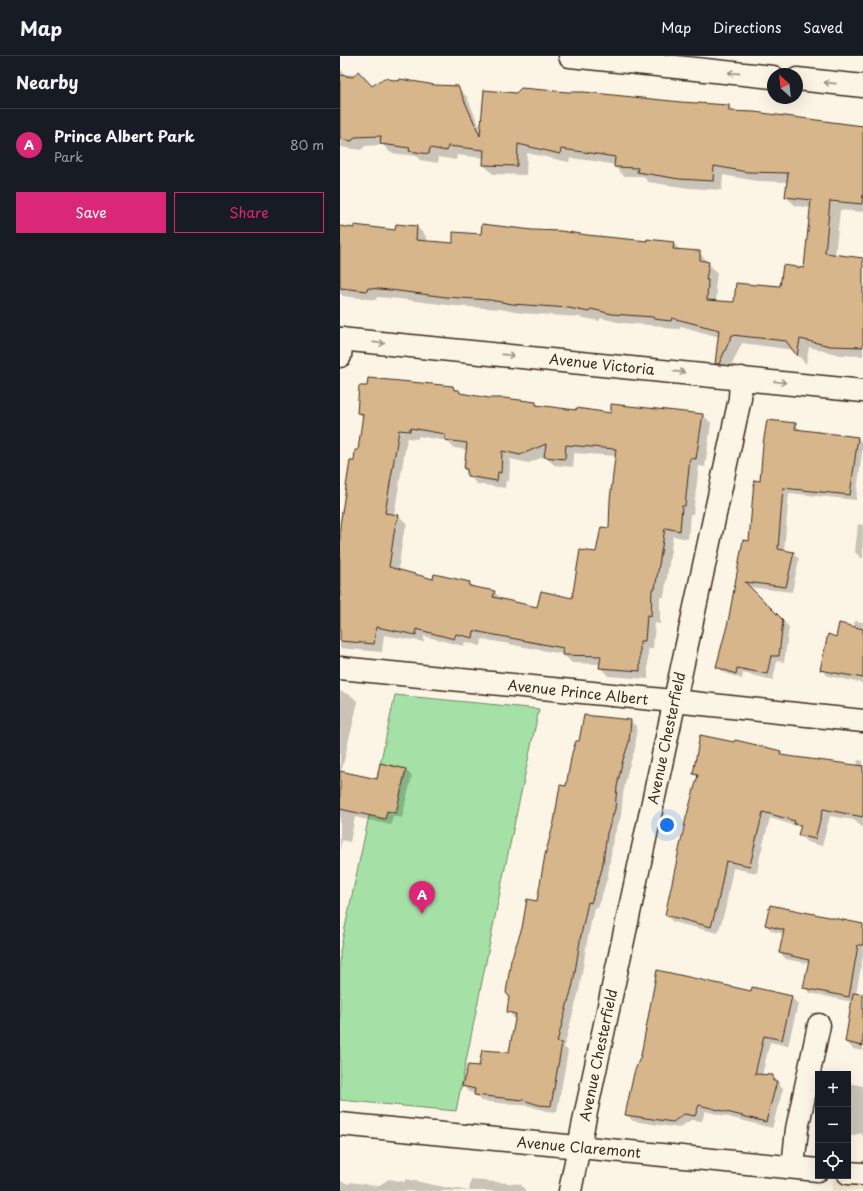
<!DOCTYPE html>
<html lang="en">
<head>
<meta charset="utf-8">
<style>
	body { margin:0; font-family:"Playpen Sans",sans-serif; background:#242831; color:#f1f3f6 }
	.controls { position:absolute; right:12px; bottom:12px; display:grid; overflow:hidden; border-radius:0px; box-shadow:0 4px 16px #0002 }
	.controls button { width:36px; height:36px; display:grid; place-items:center; padding:0; border:0; border-bottom:1px solid #363941; background:#171b24; color:#f1f3f6; font:20px sans-serif }
	.compass { position:absolute; left:427px; top:12px; width:36px; height:36px; border-radius:50%; background:#171b24; box-shadow:0 4px 16px #0002; rotate:333deg }
	.you { position:absolute; left:327px; top:769px; width:14px; height:14px; margin:-10px; border:3px solid #fff; border-radius:50%; background:#1a73e8; box-shadow:0 0 0 6px #1a73e833 }
	.badge { display:grid; place-items:center; width:26px; height:26px; border-radius:50%; background:#db2777; color:#fff; font-size:13px; font-weight:700 }
	.pin { position:absolute; translate:-50% -33px; filter:drop-shadow(0 1px 2px #0008) }
	.pin::after { content:''; position:absolute; top:21px; width:14px; height:12px; background:inherit; clip-path:polygon(0 0,100% 0,50% 100%) }
	.list { margin:0; padding:0; list-style:none }
	h2 { display:flex; justify-content:space-between; align-items:center; height:52px; margin:0; padding:0 16px; font-size:17px }
	h2 small { font-size:13px; font-weight:400; color:#9ea1a6 }
	.list li { display:grid; grid-template-columns:26px 1fr auto; gap:12px; align-items:center; box-sizing:border-box; height:72px; padding:0 16px; border-top:1px solid #363941 }
	.list b { display:block; font-size:15px; white-space:nowrap }
	.list p { margin:0; font-size:13px; white-space:nowrap; color:#9ea1a6 }
	.list em { font-size:13px; font-style:normal; color:#9ea1a6 }
	.actions { display:flex; gap:8px; padding:12px 16px }
	.actions a { flex:1; padding:9px 0; border:1px solid #db2777; border-radius:0px; text-align:center; font-size:14px; color:#db2777 }
	.actions .main { background:#db2777; color:#fff }
	.icon { flex:none; width:22px; height:22px; fill:none; stroke:currentColor; stroke-width:2; stroke-linecap:round; stroke-linejoin:round }
	.map { position:relative; flex:none; width:523px; height:1135px; overflow:hidden }
	header { display:flex; align-items:center; gap:24px; box-sizing:border-box; height:56px; padding:0 20px; background:#171b24; border-bottom:1px solid #363941 }
	header strong { font-size:19px }
	nav { display:flex; gap:22px; margin-inline-start:auto; font-size:14px }
	main { display:flex }
	aside { flex:1; background:#171b24 }
	.map>svg:first-child { display:block }
</style>
</head>
<body>
<header>
<strong>Map</strong>
<nav><a>Map</a><a>Directions</a><a>Saved</a></nav>
</header>
<main>
<aside>
<h2>Nearby<small></small></h2>
<ul class="list">
<li><span class="badge">A</span><div><b>Prince Albert Park</b><p>Park</p></div><em>80 m</em></li>
</ul>
<div class="actions"><a class="main">Save</a><a>Share</a></div>
</aside>
<div class="map">
<svg width="523" height="1135" viewBox="0 0 523 1135">
	<rect width="100%" height="100%" fill="#fcf5e5"/>
	<filter id="ink" filterUnits="userSpaceOnUse"><feTurbulence type="fractalNoise" baseFrequency=".025" numOctaves="2"/><feDisplacementMap in="SourceGraphic" scale="8" xChannelSelector="R" yChannelSelector="G"/><feConvolveMatrix kernelMatrix="1 2 1 2 8 2 1 2 1" color-interpolation-filters="sRGB"/></filter>
	<g filter="url(#ink)">
		<path fill="#f1e2ca" d="M493,1123L523,1126V1135H492Z"/>
		<path fill="#a5e1a7" stroke="#708662" d="M55,639L199,653L163,821L116,1055L0,1044V895Z"/>
		<g fill="#0003" fill-rule="evenodd">
			<path d="M0,13L5,18L21,19L32,31L95,30L117,31L127,41L141,74L341,47L389,50L395,56L523,71V156L500,154L495,199L523,203V300L500,299L469,291L466,308L453,294L402,287L388,317H386L377,307L379,281L341,270L340,273L324,272L323,270L282,267L261,262L259,265L239,261L182,257L160,253L116,250L60,243L37,241L36,244L3,240L0,237V171L56,175L77,171L86,180V186L114,188L142,179L247,180L333,187L340,194L359,196L377,217L375,233L377,235L376,246L395,247L441,232L465,213L471,152L456,150L446,141L448,126L417,125L383,119L382,134L349,132L308,126L303,120H284L275,111V109L254,105L230,102L229,106L187,97L186,119L153,118L144,109L145,102L117,99L116,104L99,101L98,107L80,104L76,100L51,97L43,89L25,90L21,94L0,91Z"/>
			<path d="M113,331L123,339L149,343L196,347L199,350L236,355L272,358L363,359L371,367L365,411L359,410L353,458H350L348,483L333,480L324,541H320V568L315,567L313,593H308V623L268,620L260,611V608L232,607L223,598L142,583L141,590L125,586L123,590L84,580V586L44,579L42,596L0,592V475L15,406L19,395L24,362L18,356ZM78,380L107,385L114,392L127,394L125,413L128,416V419L137,428L165,432L166,424L169,425L170,403L189,407L205,400L214,409L233,411L234,397L276,400L270,473L233,544L198,552L163,544L154,536L135,532L130,527L95,520L94,524L58,515L63,480L67,468L59,460L54,459L67,382L78,383Z"/>
			<path d="M455,368L461,374L518,382L523,388L516,444L449,437L444,495L453,497L459,503L452,536L409,531L449,571L444,606L437,605L433,624L403,617L402,623L383,616L378,610L409,486L421,426Z"/>
			<path d="M518,468L523,469V502H521L515,496Z"/>
			<path d="M515,565L523,566V627L488,620L481,614L497,582L513,572Z"/>
			<path d="M0,635L12,640L18,646L0,721Z"/>
			<path d="M290,665L297,671L295,693L288,714L283,738L281,760L273,783L268,820L258,852H254L247,886L239,935L224,991L228,995L217,1056L206,1055L190,1050L141,1045L135,1039V1038L129,1036L123,1030L140,1011L169,997L176,962H174L168,955L197,846L226,732L239,686Z"/>
			<path d="M395,688L421,691L441,696L446,701L517,710L518,704L523,705V772L514,764L490,760L482,790L467,786L459,778L461,773L459,771L430,762L420,800L417,817L393,812L385,854L378,877L333,866L326,859L358,721L354,717Z"/>
			<path d="M65,714L72,720L62,762L53,760L51,769L15,761L10,786L2,784L0,794V753L8,755L37,724Z"/>
			<path d="M516,867L523,868V900L515,942L523,944V995L513,993L506,986L513,946L470,937L464,931L470,908L446,903L440,897L444,878L432,875L426,869Z"/>
			<path d="M411,936L451,941L458,948L448,990L430,986L422,1019L433,1020L439,1027V1029L443,1033L432,1072L365,1055L362,1065L351,1064L339,1072L293,1065L287,1059Z"/>
			<path d="M508,1027L523,1030V1081L521,1077L508,1081Z"/>
			<path d="M49,1123L65,1126V1123L114,1133V1132L129,1135L131,1124L180,1128L186,1135H0V1125L9,1128L10,1126L38,1130Z"/>
		</g>
		<g fill="#d8b68b" stroke="#3b2a1e" fill-rule="evenodd">
			<path d="M18,15L32,30L44,22L59,25L60,23L95,29L118,30L140,80L144,34L176,37L181,32L228,36H244L341,46L389,49V55L414,56L523,70V137L522,148L490,145L485,197L523,202V291L490,290L460,283L457,300L446,285L392,279L379,308H375L379,274L332,262L331,265L314,263L313,261L272,258L251,253L249,256L229,252L172,248L150,244L106,241L50,234L28,232L27,235L0,232V170L14,172V169L55,174L56,168L77,170L76,184L113,187V176L141,178L142,168L192,174L221,175L247,179L307,185V183L334,186L333,193L360,195V204L369,206L366,224H368L367,244L394,246L396,227L415,229L416,228L440,230L443,209L464,212L471,144L445,141L448,117L407,116L374,110L373,125L339,123L297,116L298,112L274,111L275,101L244,96L221,93L220,98L178,88L177,110L143,109L144,94L108,90L107,95L90,92L89,98L69,95L70,92L40,88L41,80L15,81L12,85L0,83V19L13,21Z"/>
			<path d="M28,322L113,330L114,334H119L120,337L149,342H164L196,346V349L236,354V352L271,357V348L363,358L356,403L350,402L345,450H342L340,475L325,472L315,533H312L311,560L307,559L305,585H300V615L259,612L261,600L222,599L223,592L134,575L133,582L116,578L114,583L76,573V579L36,571L34,588L0,585V469L10,405H14L15,394H18L23,358L17,357L19,330H27ZM70,372L105,378V384L127,387L124,413H127V420L157,425L158,416L161,417L162,395L180,399L206,388L204,401L225,403L226,389L276,393L270,444L269,472L261,471L256,496L240,494L232,542L201,535L197,551L153,541L155,535L129,530L130,526L94,518L93,523L49,511L55,471L59,459L45,457L59,374L70,375Z"/>
			<path d="M427,364L456,367L455,373L518,381L510,439L443,432L438,493L454,496L446,531L405,526L443,564L439,600H431L427,618L397,612L396,618L376,611L388,566L403,484L409,485L414,424L420,425L423,388Z"/>
			<path d="M499,567L523,573V622L480,614L488,578L496,581Z"/>
			<path d="M244,659L291,664L289,686L282,707L277,731L275,753L267,777L262,813L251,847L248,846L241,879L233,928L217,986L222,987L211,1050L199,1049L183,1044L134,1039L135,1033L122,1030L128,1009L139,1010L142,994L169,996L176,958L167,956L169,940L166,937L171,904L182,872L187,843L197,845L205,799L214,766L220,729L226,730L232,697L236,685H239Z"/>
			<path d="M360,679L394,686L395,684L421,690L441,695L440,699L523,710V761L483,753L475,783L458,779L461,769L454,768L455,765L423,756L414,792L410,810L386,805L378,846L371,871L325,859L346,762L358,719L353,718Z"/>
			<path d="M40,707L66,713L56,757L47,755L45,763L0,753V715L37,723Z"/>
			<path d="M430,849L523,868V889H518L509,941L463,932L469,904L439,897L444,874L425,869Z"/>
			<path d="M317,914L411,935L412,931L452,940L442,984L424,980L415,1018L433,1019V1025H437L426,1066L359,1049L355,1060L344,1058L333,1066L285,1059L294,1017L301,999Z"/>
			<path d="M513,937L523,938V990L505,986Z"/>
		</g>
		<g fill="none" stroke-linecap="round" stroke-linejoin="round">
			<g stroke="#3b2a1e" stroke-width="25">
				<g id="minor">
					<path d="M230,0L433,21"/>
					<path d="M457,23L523,30"/>
					<path d="M0,300L2,283"/>
					<path d="M0,612L353,647L523,665"/>
					<path d="M0,1068L478,1114"/>
					<path d="M453,1111L457,1073L479,969"/>
					<path d="M508,1117L523,1118"/>
					<path d="M230,1135L246,1056L398,352L400,342L401,322"/>
				</g>
			</g>
			<g stroke="#3b2a1e" stroke-width="25">
				<path id="tertiary" d="M0,283L523,335"/>
			</g>
			<use href="#minor" stroke="#fcf5e5" stroke-width="22"/>
			<use href="#tertiary" stroke="#fcf5e5" stroke-width="22"/>
		</g>
		<defs><path id="oneway-shaft" d="M-6 0H5M1.5-3L5.5 0L1.5 3" fill="none" stroke-width="1.6" stroke-linecap="round" stroke-linejoin="round"/></defs>
		<g stroke="#9c9082">
			<use href="#oneway-shaft" transform="translate(394 17) rotate(-174)"/>
			<use href="#oneway-shaft" transform="translate(490 27) rotate(-174)"/>
			<use href="#oneway-shaft" transform="translate(39 287) rotate(6)"/>
			<use href="#oneway-shaft" transform="translate(168 299) rotate(6)"/>
			<use href="#oneway-shaft" transform="translate(339 316) rotate(6)"/>
			<use href="#oneway-shaft" transform="translate(440 326) rotate(6)"/>
		</g>
	</g>
	<g text-anchor="middle" dominant-baseline="central" stroke-width="3" stroke-linejoin="round" paint-order="stroke">
		<g font-size="14" fill="#3b2a1e" stroke="#fcf5e5">
			<text transform="translate(262 308) rotate(6)">Avenue Victoria</text>
			<text transform="translate(238 636) rotate(6)">Avenue Prince Albert</text>
			<text transform="translate(326 682) rotate(-78)">Avenue Chesterfield</text>
			<text transform="translate(258 999) rotate(-78)">Avenue Chesterfield</text>
			<text transform="translate(239 1091) rotate(5)">Avenue Claremont</text>
		</g>
	</g>
</svg>
<div class="controls">
<button>+</button>
<button>−</button>
<button><svg class="icon" aria-label="locate" viewBox="0 0 24 24"><circle cx="12" cy="12" r="6"/><path d="M12 2v4M12 18v4M2 12h4M18 12h4"/></svg></button>
</div>
<svg class="compass" viewBox="-18 -18 36 36"><path d="M0-13l5 13h-10z" fill="#e53935"/><path d="M0 13l5-13h-10z" fill="#9ea1a6"/></svg>
<div class="you"></div>
<div class="pin badge" style="left:82px;top:858px">A</div>
</div>
</main>
</body>
</html>
